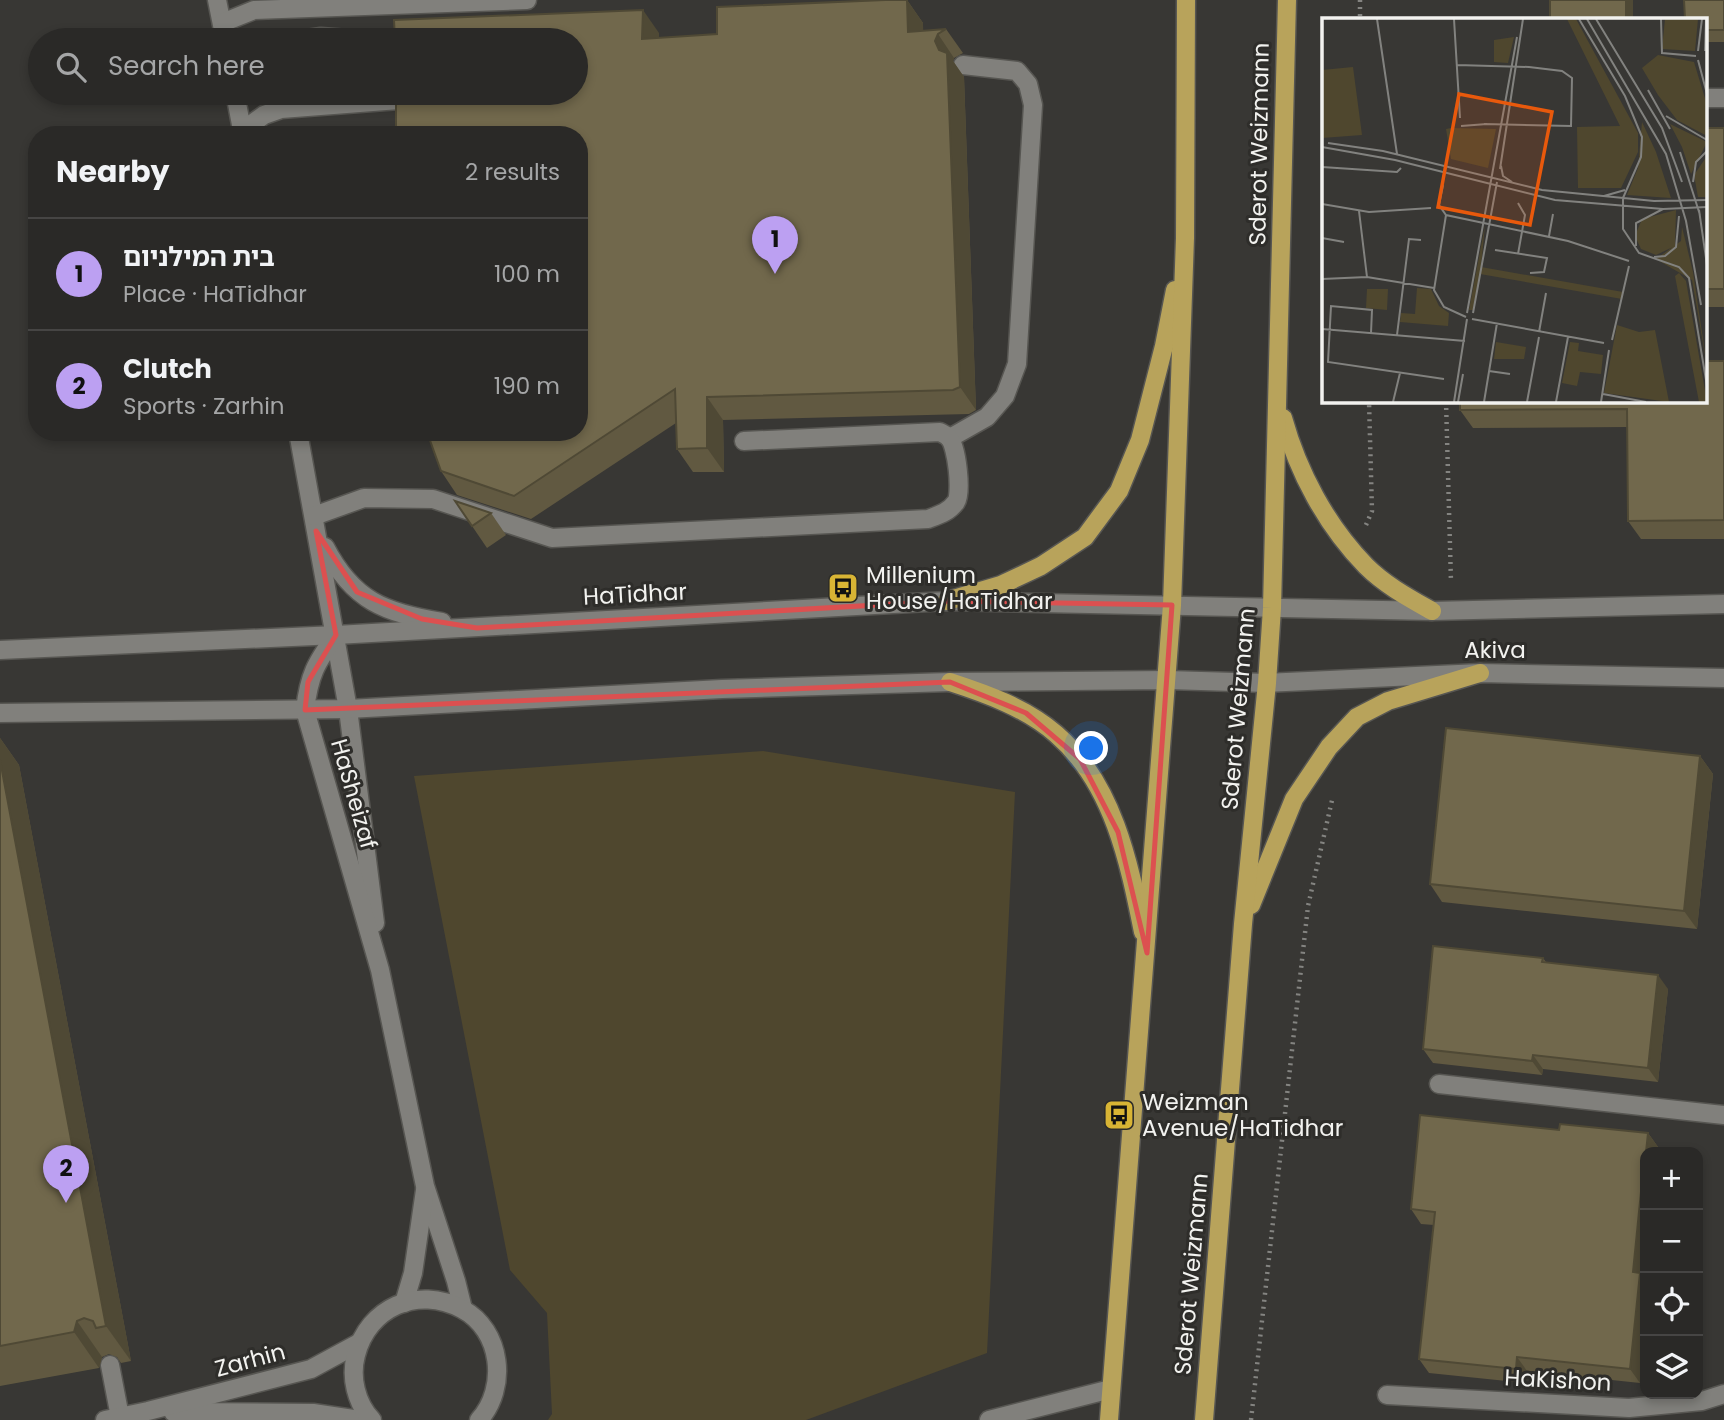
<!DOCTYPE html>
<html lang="en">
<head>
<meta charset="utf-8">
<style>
	body { margin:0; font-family:Poppins,"Noto Sans Hebrew",sans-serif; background:#32312f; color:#f1f3f6 }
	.controls { position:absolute; right:21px; bottom:21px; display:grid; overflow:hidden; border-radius:14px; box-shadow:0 4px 10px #0003 }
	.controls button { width:63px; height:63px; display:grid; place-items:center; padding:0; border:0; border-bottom:2px solid #464544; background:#2a2927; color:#f1f3f6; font:35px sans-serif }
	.you { position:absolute; left:1092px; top:749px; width:24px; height:24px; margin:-18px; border:5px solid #fff; border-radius:50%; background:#1a73e8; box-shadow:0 0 0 10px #1a73e833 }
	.badge { display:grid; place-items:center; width:46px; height:46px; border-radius:50%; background:#bca0f2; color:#111; font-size:23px; font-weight:700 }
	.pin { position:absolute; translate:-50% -58px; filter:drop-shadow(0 2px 4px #0008) }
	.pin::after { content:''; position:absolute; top:37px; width:24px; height:21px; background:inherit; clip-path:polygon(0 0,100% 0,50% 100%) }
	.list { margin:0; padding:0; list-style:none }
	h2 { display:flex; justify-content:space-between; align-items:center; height:91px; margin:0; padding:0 28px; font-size:30px }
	h2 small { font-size:23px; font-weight:400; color:#a5a6a7 }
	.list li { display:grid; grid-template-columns:46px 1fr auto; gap:21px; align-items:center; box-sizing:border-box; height:112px; padding:0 28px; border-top:2px solid #464544 }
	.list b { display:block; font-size:26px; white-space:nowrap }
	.list p { margin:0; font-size:23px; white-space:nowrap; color:#a5a6a7 }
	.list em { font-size:23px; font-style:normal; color:#a5a6a7 }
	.icon { flex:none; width:38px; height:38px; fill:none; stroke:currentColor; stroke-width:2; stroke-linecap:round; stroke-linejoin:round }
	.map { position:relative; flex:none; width:1724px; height:1420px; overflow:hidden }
	.search { position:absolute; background:#2a2927; box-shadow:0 4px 10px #0003; left:28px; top:28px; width:560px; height:77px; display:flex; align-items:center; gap:18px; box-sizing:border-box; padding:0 24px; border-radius:38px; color:#a5a6a7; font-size:26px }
	.panel { position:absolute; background:#2a2927; box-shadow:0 4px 10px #0003; left:28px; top:126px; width:560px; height:315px; border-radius:28px }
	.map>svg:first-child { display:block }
</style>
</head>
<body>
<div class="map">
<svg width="1724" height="1420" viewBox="0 0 1724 1420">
	<rect width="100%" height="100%" fill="#383734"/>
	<path fill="#4f472e" d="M763,751L1015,792L987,1353L806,1420H548L552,1414L547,1313L510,1270L414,776Z"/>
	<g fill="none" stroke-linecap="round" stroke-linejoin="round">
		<g stroke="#575652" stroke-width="21">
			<g id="minor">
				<path d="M217,0L225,40"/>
				<path d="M222,23L254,10L527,0"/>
				<path d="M300,40L321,37L361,40"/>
				<path d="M235,93L243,135"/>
				<path d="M1705,98H1724"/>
				<path d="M242,131L264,115L281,109L412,99"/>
				<path d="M298,432L348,709L375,923"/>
				<path d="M950,438L987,417L1005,396L1017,364L1033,105L1028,84L1017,71L963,65"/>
				<path d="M314,516L364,498L433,499L552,538L928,519C939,515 949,512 956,502C962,493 957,446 949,438C947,435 943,434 940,432L744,441"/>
				<path d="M325,547C353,601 385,613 442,622"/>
				<path d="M336,635C316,663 309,675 305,710L380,970L425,1186L456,1281L463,1309"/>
				<path d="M0,650L336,635L947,601L1432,611L1724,604"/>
				<path d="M0,713L348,709L722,689L950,682L1168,680L1267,683L1480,673L1724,678"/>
				<path d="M1439,1084L1724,1115"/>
				<path d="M404,1303L413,1273L425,1190"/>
				<path d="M110,1365L120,1417"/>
				<path d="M1387,1395L1629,1408L1702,1401L1724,1394"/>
				<path d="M173,1412L313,1413L360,1420"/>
				<path d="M105,1420L148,1411L311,1369L359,1343"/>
				<path d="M372,1420C356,1403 350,1377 356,1355C368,1308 417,1285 462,1309C502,1330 508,1388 479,1420"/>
				<path d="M989,1420L1111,1389"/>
			</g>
		</g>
		<g stroke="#575652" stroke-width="21">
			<g id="major">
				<path d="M1283,418C1298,472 1326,525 1366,566C1385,585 1409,598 1432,611"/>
				<path d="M947,601L1001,585L1041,566L1085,537L1119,491L1140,440L1164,346L1175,290"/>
				<path d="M950,682C987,694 1026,708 1056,734C1113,783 1129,862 1143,932"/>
				<path d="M1251,905L1294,799L1329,747L1357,717L1388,701L1480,673"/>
				<path d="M1109,1420L1172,605L1185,238L1186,0"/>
				<path d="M1204,1420L1243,924L1267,683L1272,608L1287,0"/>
			</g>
		</g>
		<g stroke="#848481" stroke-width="4.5" stroke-dasharray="2 5" stroke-linecap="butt">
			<path d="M1360,0V19"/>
			<path d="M1446,401L1451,582"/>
			<path d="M1366,525L1372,511L1369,401"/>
			<path d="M1251,1420L1308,906L1333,796"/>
		</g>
		<use href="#minor" stroke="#81807c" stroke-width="18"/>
		<use href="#major" stroke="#b8a35b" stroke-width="18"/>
	</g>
	<g fill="#615941">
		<path d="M885,0H907L923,23V31L946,29L963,53L954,58L953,61L964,77L976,410L969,414L723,420L724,472H693L677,449L676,423L531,519L457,495L441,471L659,33V38L717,34Z"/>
		<path d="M1724,0V42H1705V19Z"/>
		<rect x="1705" y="128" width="19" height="179"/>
		<path d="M1724,361V539H1641L1628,521L1627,427L1473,428L1460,410Z"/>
		<path d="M491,513L506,535L487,548L472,526Z"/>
		<path d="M0,738L19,765L131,1361L121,1363L117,1357L109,1354L102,1357L99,1368L0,1386Z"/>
		<path d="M1700,756L1713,774L1697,929L1442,902L1430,884Z"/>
		<path d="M1543,958L1546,962L1668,989L1658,1082L1543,1069L1542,1075L1433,1063L1423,1049Z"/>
		<path d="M1559,1130L1648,1133L1658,1147L1644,1279L1640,1383L1527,1371L1526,1383L1429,1373L1419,1359L1434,1225L1421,1224L1411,1209Z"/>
	</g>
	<g fill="#4f4935">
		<path d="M907,0L923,23L924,56L908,32Z"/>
		<rect x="1626" y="0" width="7" height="19"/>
		<path d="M643,10L659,33V62L642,39Z"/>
		<path d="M938,34L954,58L953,61L964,77L976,410L960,387L935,41Z"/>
		<path d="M707,397L723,420L724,472L707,448Z"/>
		<path d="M0,738L19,765L131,1361L106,1326L0,760Z"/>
		<path d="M1700,756L1713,774L1697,929L1684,911Z"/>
		<path d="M1658,975L1668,989L1658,1082L1648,1068Z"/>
		<path d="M1533,1055L1543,1069L1542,1075L1532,1061Z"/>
		<path d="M1648,1133L1658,1147V1152H1646Z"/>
		<path d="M1645,1161V1268L1644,1279L1645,1281V1332L1640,1383L1630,1369L1633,1272Z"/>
		<path d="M77,1321L102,1357L99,1368L74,1332Z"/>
		<path d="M1517,1357L1527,1371L1526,1383L1516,1369Z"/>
	</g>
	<g fill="#71684c" stroke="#4f4935" stroke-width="2">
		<path d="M885,0H907L908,32L946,29L938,34L935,41L939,50L947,53L960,387L953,390L707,397V448L677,449L675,389L514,496L441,471L427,432H579V135H396V93H576V40H395L394,20L643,10L642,39L717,34V7Z"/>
		<rect x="1550" y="0" width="76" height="19"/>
		<path d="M1684,0H1724V30H1705V19H1685Z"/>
		<rect x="1705" y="128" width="19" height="161"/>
		<path d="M1705,361H1724V520L1628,521L1627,409L1460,410V401H1705Z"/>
		<path d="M455,501L491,513L472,526Z"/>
		<path d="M1446,728L1700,756L1684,911L1430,884Z"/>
		<path d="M0,760L106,1326L96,1328L93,1321L84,1318L77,1321L74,1332L0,1346Z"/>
		<path d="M1433,946L1543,958L1542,962L1658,975L1648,1068L1533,1055L1532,1061L1423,1049Z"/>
		<path d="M1420,1115L1559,1130L1560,1124L1648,1133L1646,1152H1645L1633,1272L1640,1273L1630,1369L1517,1357L1516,1369L1419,1359L1435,1212L1411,1209Z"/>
	</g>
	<path fill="none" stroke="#dc5050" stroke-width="5" stroke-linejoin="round" d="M316,531L357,592L422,619L477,628L947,601L1172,605L1147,953L1118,832L1080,759L1026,713L950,682L305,710L308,682L336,635Z"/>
	<defs>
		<g id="bus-square" transform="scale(1.575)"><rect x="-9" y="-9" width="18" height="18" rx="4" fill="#d8b434" stroke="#2e2d2a"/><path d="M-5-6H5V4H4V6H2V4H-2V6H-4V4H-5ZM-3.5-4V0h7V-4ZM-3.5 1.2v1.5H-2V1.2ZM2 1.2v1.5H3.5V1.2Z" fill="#111"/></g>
	</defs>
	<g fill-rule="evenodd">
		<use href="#bus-square" x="843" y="588"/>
		<use href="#bus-square" x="1119" y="1115"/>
	</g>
	<g text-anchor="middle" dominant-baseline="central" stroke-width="6" stroke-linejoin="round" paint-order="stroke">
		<g font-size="23" fill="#f2f2ef" stroke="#2e2d2a">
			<text transform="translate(1259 144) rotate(-89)">Sderot Weizmann</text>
			<text transform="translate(635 594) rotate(-3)">HaTidhar</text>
			<text x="1495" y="650">Akiva</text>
			<text transform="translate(1238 709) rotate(-85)">Sderot Weizmann</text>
			<text transform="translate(354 794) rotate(74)">HaSheizaf</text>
			<text transform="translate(1191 1274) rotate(-85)">Sderot Weizmann</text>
			<text transform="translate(250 1360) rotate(-15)">Zarhin</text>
			<text transform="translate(1558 1380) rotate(3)">HaKishon</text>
		</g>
		<g font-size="23" fill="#f2f2ef" stroke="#2e2d2a" text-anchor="start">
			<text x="866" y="575">Millenium<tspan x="866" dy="26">House/HaTidhar</tspan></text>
			<text x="1142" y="1102">Weizman<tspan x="1142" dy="26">Avenue/HaTidhar</tspan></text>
		</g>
	</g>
	<g transform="translate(1322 18)">
		<rect width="385" height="385" fill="#383734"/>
		<path d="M245,1H254L316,115V134L299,170H256L255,109L298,108ZM343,1H376L373,33L340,31ZM192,19L186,45L172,44V22ZM336,37L372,44L385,87V118L355,102L336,77L320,50ZM31,49L40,117L0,120V52ZM320,104L334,134L349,180L305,177L316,150ZM348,106L385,124L369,156L360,129ZM129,110L174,111L166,150L129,141L124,111ZM385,138V179H376L372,157ZM354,192L353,228L334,237L319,231L313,218L320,201ZM163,207L159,249L301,274L300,281L158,256L151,292H147ZM360,209L371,254L385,348L370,262L334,241L359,223ZM357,255L364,263L385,384H377L353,258ZM95,270L109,271L117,288L127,295L126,308L78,304L79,295L93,296ZM45,271H66L65,292L44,290ZM295,307L317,314L333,312L347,384L282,375ZM174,324L204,329L202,341H172ZM248,324L257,325L256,333L281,337L279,356L258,354L255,368L240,365Z" fill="#4f472e"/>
		<path fill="none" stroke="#82827f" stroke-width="2" d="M55,1L75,136M132,1L138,100M257,1L303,78L320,119L319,139L301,180V211L317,235L357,249L367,260L385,368M265,1L344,136L364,203L379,287M274,1L340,110L360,164M339,1L340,35L374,38M376,33L380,1M383,33L384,1M376,42L385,76M135,47L207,49L240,53L250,60L249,108L162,106M326,72L348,111M344,98L385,122M139,108L165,106M6,125L61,133L220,172L332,183L385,182M0,129L73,142L233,182L341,191L385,189M358,134L378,197M179,148L181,158L190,164M0,149L75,154L79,150M178,151L201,1M371,164L374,144L385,133M121,167L117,187L124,197L246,223L307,243M282,178L303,172M0,186L47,194L109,190M377,192L385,247M37,193L45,259M124,197L112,272L122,289L144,299M227,218L231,196M0,220L22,224M314,228V205L341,191M173,232L225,240L222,254L208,255M196,236L203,197L196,185M332,239L343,238L354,229L357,198M0,261L45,259L112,270M145,295L195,19M151,295L175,164M150,301L282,325M0,311L143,323M217,314L224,275M49,315L50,292L9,288L6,344L122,361M75,317L87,221L99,222M290,322L307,248M167,353L188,356M281,376L324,384M71,384L78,355M132,384L145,301M136,384L141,356M162,384L175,305M205,384L217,319M234,384L246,319M279,384L287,332"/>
		<path fill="#e8590c" fill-opacity="0.15" stroke="#e8590c" stroke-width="3.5" d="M137,76L230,94L208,207L116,189Z"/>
		<rect width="385" height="385" fill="none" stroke="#f2f2ef" stroke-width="3.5"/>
	</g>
</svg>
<div class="controls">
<button>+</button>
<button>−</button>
<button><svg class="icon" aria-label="locate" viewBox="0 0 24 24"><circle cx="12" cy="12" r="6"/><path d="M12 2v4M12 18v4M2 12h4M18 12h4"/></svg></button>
<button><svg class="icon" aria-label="layers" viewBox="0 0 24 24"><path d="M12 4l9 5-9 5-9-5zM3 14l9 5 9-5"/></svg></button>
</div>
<div class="you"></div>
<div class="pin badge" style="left:775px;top:274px">1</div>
<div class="pin badge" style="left:66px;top:1203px">2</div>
<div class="search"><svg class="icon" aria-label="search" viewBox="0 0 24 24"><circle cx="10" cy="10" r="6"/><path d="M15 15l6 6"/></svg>Search here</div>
<section class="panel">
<h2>Nearby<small>2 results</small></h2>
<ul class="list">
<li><span class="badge">1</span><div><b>בית המילניום</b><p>Place · HaTidhar</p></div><em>100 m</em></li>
<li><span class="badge">2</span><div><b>Clutch</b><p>Sports · Zarhin</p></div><em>190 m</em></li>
</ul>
</section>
</div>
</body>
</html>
